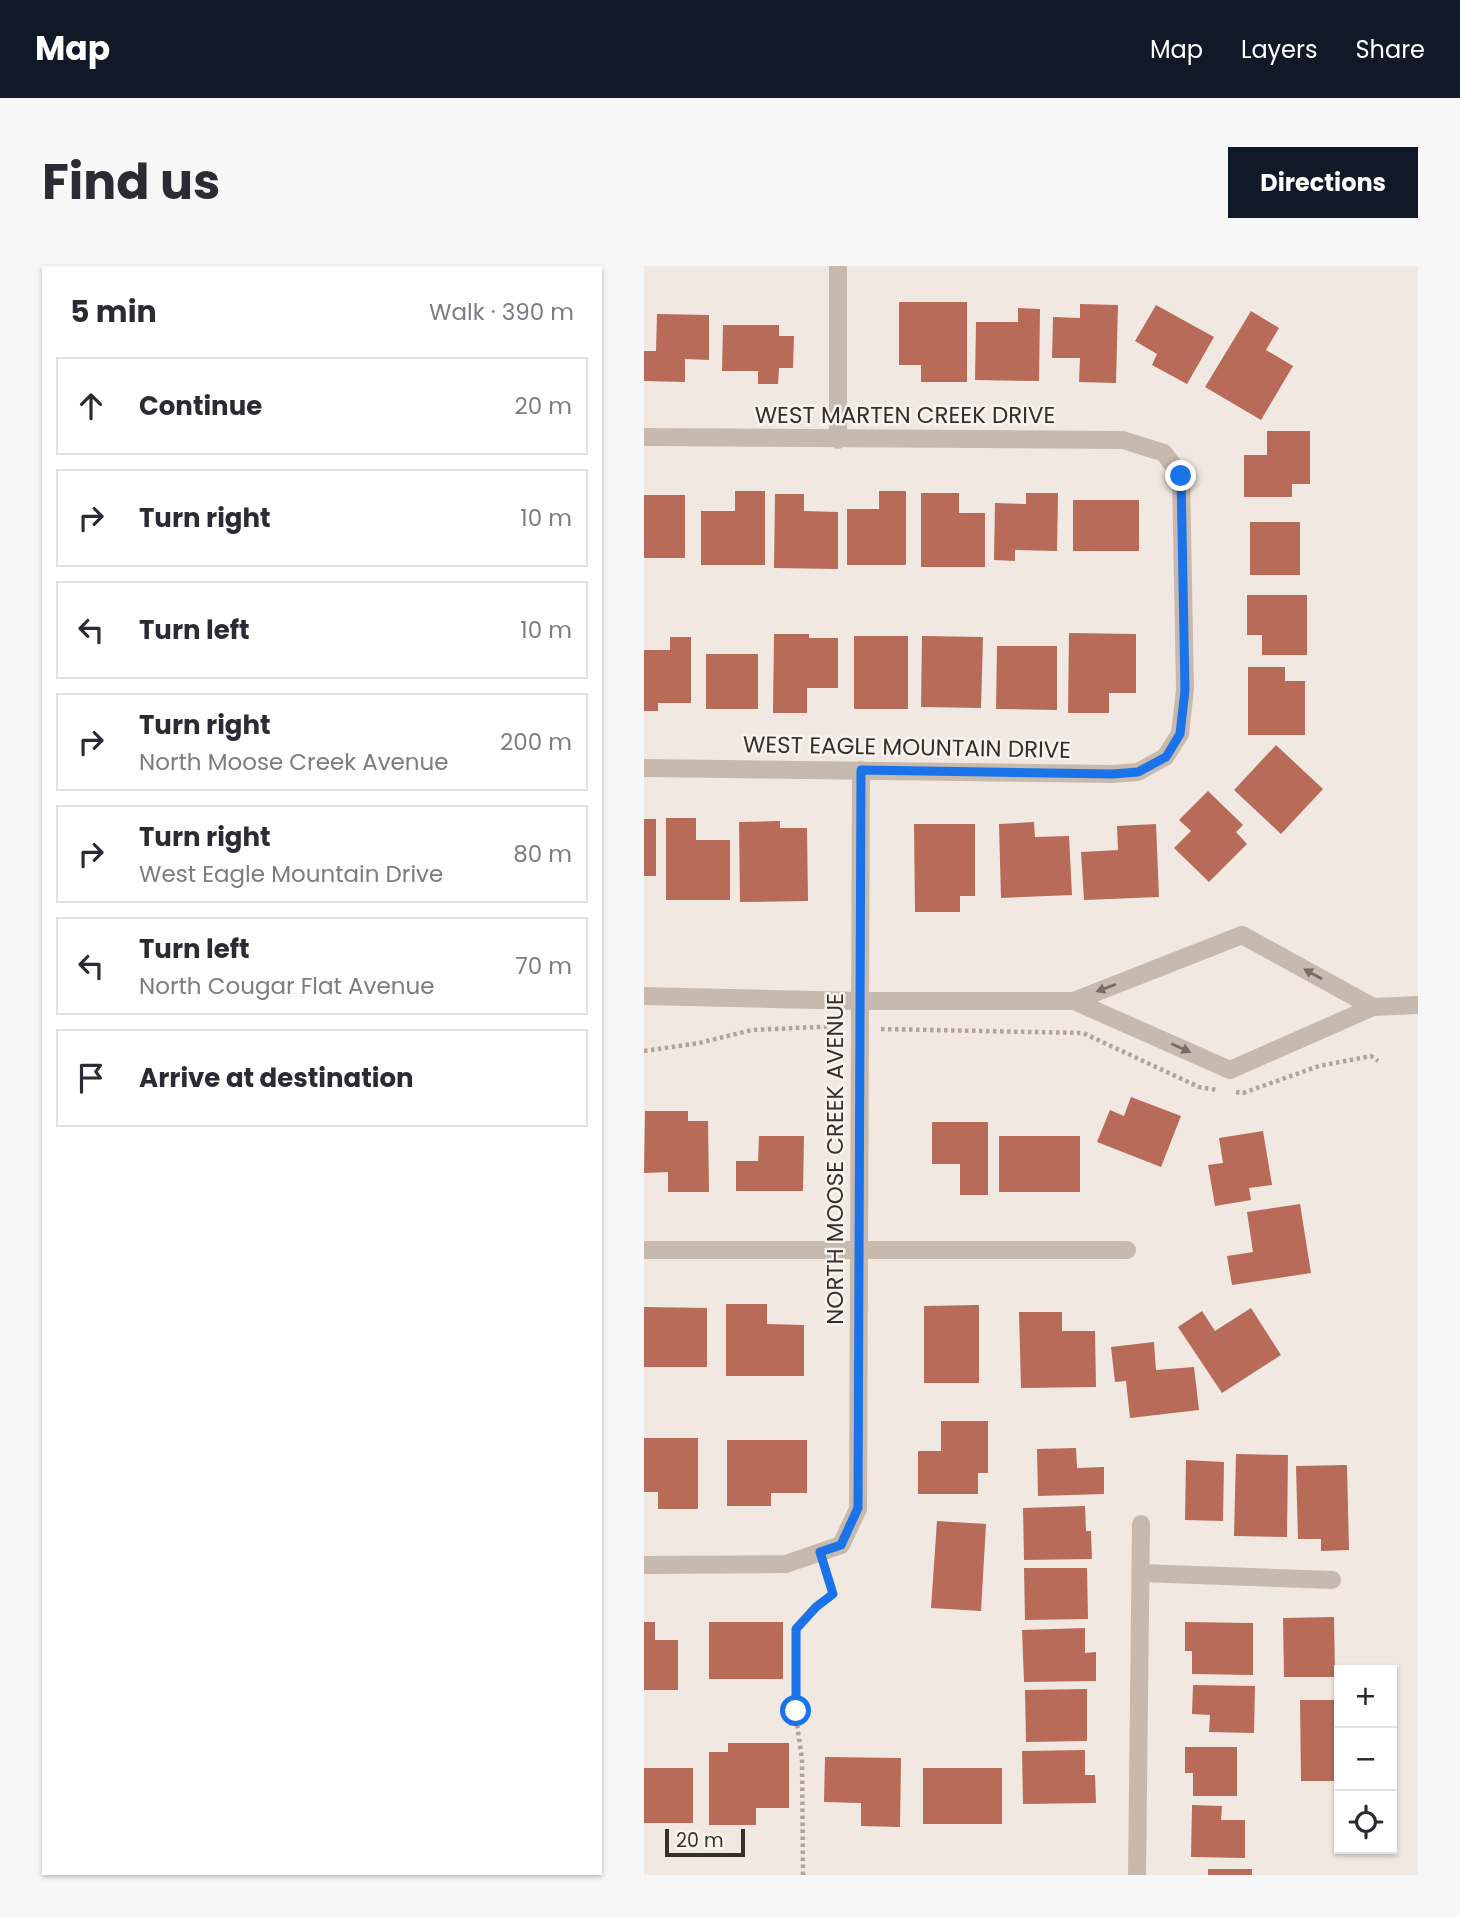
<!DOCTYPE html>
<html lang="en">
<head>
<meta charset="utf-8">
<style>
	body { margin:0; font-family:Poppins,sans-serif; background:#f7f7f7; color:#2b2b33 }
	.controls { position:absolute; right:21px; bottom:21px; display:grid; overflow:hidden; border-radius:0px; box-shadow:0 2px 5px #0004 }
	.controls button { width:63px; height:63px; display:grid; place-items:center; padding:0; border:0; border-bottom:2px solid #e1e1e2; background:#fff; color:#2b2b33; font:35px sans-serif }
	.scale { position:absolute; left:21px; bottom:18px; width:80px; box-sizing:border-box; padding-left:7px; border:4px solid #372f2c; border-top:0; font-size:19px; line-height:24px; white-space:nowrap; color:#372f2c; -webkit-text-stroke:5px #f8f3ed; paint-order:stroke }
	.stop { position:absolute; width:21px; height:21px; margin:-16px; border:5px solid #1a73e8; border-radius:50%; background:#fff }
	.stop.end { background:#1a73e8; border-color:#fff; box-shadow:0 2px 7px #0008 }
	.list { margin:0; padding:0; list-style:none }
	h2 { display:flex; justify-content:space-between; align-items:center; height:91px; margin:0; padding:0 28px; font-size:30px }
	h2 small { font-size:23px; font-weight:400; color:#7c7c81 }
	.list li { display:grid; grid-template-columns:46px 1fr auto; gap:21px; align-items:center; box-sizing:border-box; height:98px; margin:0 14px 14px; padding:0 14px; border:2px solid #e1e1e2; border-radius:0px }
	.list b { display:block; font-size:26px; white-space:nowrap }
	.list p { margin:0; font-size:23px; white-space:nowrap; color:#7c7c81 }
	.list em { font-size:23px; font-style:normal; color:#7c7c81 }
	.icon { flex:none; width:38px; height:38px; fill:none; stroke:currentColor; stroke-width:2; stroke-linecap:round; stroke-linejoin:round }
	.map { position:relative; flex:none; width:774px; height:1609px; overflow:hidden; border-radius:0px }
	header { display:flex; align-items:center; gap:42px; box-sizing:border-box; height:98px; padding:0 35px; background:#111827; color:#fff }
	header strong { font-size:33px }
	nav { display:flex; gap:38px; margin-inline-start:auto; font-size:24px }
	.intro { display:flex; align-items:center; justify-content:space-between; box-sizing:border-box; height:168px; padding:0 42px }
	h1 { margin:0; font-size:49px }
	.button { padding:18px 32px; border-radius:0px; background:#111827; color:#fff; font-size:24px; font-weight:700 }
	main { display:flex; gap:42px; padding:0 42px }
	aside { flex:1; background:#fff; border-radius:0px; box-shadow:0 2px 5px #0004 }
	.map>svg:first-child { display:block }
</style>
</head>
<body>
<header>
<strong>Map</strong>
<nav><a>Map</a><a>Layers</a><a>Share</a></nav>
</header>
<div class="intro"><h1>Find us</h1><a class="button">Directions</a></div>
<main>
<aside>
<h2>5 min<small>Walk · 390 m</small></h2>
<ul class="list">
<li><svg class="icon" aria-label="ahead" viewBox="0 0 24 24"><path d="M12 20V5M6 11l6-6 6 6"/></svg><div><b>Continue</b></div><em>20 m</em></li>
<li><svg class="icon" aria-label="right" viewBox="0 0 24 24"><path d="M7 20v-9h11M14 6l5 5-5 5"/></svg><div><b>Turn right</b></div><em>10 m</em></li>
<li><svg class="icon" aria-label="left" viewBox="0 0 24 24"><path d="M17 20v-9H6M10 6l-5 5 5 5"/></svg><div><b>Turn left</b></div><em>10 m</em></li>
<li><svg class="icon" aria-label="right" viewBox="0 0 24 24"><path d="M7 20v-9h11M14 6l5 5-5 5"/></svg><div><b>Turn right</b><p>North Moose Creek Avenue</p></div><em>200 m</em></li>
<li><svg class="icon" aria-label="right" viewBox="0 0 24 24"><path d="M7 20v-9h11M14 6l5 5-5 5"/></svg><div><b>Turn right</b><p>West Eagle Mountain Drive</p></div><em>80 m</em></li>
<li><svg class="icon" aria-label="left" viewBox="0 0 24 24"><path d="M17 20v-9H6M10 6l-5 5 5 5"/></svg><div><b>Turn left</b><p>North Cougar Flat Avenue</p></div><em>70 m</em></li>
<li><svg class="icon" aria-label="arrive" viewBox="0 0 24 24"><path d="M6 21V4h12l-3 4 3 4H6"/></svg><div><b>Arrive at destination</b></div></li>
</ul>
</aside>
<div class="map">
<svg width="774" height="1609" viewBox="0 0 774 1609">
	<rect width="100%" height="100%" fill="#f1e9e1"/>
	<g fill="#b76b58">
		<path d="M255,36H323V116H277V99H255Z"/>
		<path d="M436,38L474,39L472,117L435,116L436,92H408L409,51L436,52Z"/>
		<path d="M512,39L570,71L543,118L508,99L513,88L491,75Z"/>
		<path d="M374,42L396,43L395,115L331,114L332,56H374Z"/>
		<path d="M607,45L635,62L622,84L649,100L617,154L561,121Z"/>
		<path d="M13,48L65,49V94L41,93V116L0,115V85H12Z"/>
		<path d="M79,59H135V70H150L149,102H135L134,118H114V105H78Z"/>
		<path d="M623,165H666V218H648V231H600V189H623Z"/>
		<path d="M91,225H121V299H57V245H91Z"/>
		<path d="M235,225H262V299H203V243H235Z"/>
		<path d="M277,227H315V247H341V301H277Z"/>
		<path d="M382,227H414L413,285L371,284V295L350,294L351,237L382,238Z"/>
		<path d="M131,228H160V245L194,246V303L130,302Z"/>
		<rect x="0" y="229" width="41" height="63"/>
		<rect x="429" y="234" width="66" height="51"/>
		<rect x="606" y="256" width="50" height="53"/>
		<path d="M603,329H663V389H618V369H603Z"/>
		<path d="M425,367L492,368V427H465V447H424Z"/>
		<path d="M130,368H165V372H194V422H163V447H129Z"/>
		<rect x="210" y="370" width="54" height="73"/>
		<path d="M278,370L339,371L337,442L277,441Z"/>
		<path d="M26,371H47V437H14V445H0V384H26Z"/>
		<path d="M353,380H413V444L352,443Z"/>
		<rect x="62" y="388" width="52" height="55"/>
		<path d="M604,401H641V415H661V469H604Z"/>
		<path d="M632,479L679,523L637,568L590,524Z"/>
		<path d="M564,525L599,559L592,566L603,578L565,616L530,582L547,565L535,554Z"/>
		<path d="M22,552H52V574H86V634H22Z"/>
		<rect x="0" y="553" width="12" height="57"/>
		<path d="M136,555V562H163L164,635L96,636L95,556Z"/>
		<path d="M390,556L391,571L425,570L428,629L357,632L355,558Z"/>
		<path d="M270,558H331V630H316V646H271Z"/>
		<path d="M512,558L515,631L440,634L437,586L474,584L473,560Z"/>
		<path d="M487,831L537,850L517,901L453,876L466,844L480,850Z"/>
		<path d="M1,845H44V855H64L65,926H24V906L0,907Z"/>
		<path d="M288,856H344V929H316V898H288Z"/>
		<path d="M619,865L628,919L605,922L607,934L571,940L564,899L579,897L575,872Z"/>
		<path d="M115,870H160L159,925H92V895H114Z"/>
		<rect x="355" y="870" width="81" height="56"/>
		<path d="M656,938L667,1007L588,1019L583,990L609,986L603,946Z"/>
		<path d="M82,1038H123V1058L160,1059V1110H82Z"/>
		<path d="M335,1039V1117H280V1040Z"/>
		<path d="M0,1041L63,1042V1101H0Z"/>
		<path d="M607,1042L637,1089L578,1127L534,1061L558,1045L571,1065Z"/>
		<path d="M375,1046H418V1065H451L452,1121L377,1122Z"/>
		<path d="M510,1076L512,1104L550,1101L555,1144L486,1152L482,1115L471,1116L467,1081Z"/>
		<path d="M297,1155H344V1207H334V1228H274V1185H297Z"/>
		<path d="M0,1172H54V1243H14V1226H0Z"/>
		<path d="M83,1174H163V1227H127V1240H83Z"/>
		<path d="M432,1182L433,1202L460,1201V1228L394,1230L393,1183Z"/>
		<path d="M592,1188L644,1189L643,1271L590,1270Z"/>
		<path d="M542,1194L580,1196L579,1255L541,1254Z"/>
		<path d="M703,1199L705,1284L677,1285V1273H654L652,1200Z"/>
		<path d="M441,1240L442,1265H447L448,1293L380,1294L379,1242Z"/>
		<path d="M293,1255L342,1258L337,1345L287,1342Z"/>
		<path d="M380,1302H443L444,1353L381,1354Z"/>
		<path d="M690,1351L691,1411H640L639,1352Z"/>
		<path d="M0,1356H11V1374H34V1424H0Z"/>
		<rect x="65" y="1356" width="74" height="57"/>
		<path d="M541,1356L609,1357V1409L548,1408V1385H541Z"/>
		<path d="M441,1362V1387L452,1386V1415L380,1416L378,1364Z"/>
		<path d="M549,1419L611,1420L610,1467L565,1466L566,1449L548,1448Z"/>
		<path d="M443,1423V1475L382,1476L381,1424Z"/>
		<path d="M656,1434H695V1515H657Z"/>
		<path d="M84,1477H145V1542H112V1559H65V1486H84Z"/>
		<path d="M541,1481H593V1530H549V1507H541Z"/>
		<path d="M441,1484V1509H451L452,1537L379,1538L378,1485Z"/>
		<path d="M181,1491L257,1492L256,1561L217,1560V1537L180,1536Z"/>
		<rect x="0" y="1502" width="49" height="55"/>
		<rect x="279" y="1502" width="79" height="56"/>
		<path d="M548,1539L578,1540L577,1554H601V1592L547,1591Z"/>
		<rect x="564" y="1603" width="44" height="6"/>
	</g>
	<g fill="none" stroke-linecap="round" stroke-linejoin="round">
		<g stroke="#b3a398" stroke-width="4.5" stroke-dasharray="3.5 3.5" stroke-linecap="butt">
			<path d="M237,763L439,767L555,821L573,824"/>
			<path d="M0,785L55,777L108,764L196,760"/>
			<path d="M592,826L599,827L675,800L727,790L734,795"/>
			<path d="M159,1609L158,1493L151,1445L152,1363L172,1341L189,1328L182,1307"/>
		</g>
		<g stroke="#c8b9ae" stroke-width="18">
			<path d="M0,171L479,174L520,187L537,210L541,423L536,468L521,491L494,506L468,508L0,502"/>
			<path d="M194,174V0"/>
			<path d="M0,730L215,735H430L598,669L729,741"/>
			<path d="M430,735L586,804L729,741L774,739"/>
			<path d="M0,984H483"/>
			<path d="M0,1299L142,1298L197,1279L214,1243L217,504"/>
			<path d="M497,1307L688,1314"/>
			<path d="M493,1609L497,1258"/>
		</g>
	</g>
	<defs><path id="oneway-solid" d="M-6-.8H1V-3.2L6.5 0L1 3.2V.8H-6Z" transform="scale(1.75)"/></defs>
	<g fill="#786d66">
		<use href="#oneway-solid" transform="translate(669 708) rotate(-151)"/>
		<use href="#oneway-solid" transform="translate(462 722) rotate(159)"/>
		<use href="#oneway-solid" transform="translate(537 782) rotate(24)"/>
	</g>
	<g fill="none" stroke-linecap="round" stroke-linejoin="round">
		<path stroke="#1a73e8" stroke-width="9" d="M152,1445V1363L172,1341L189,1328L176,1286L197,1279L214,1242L217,504L468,508L494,506L522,491L536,468L541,424L537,210"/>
	</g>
	<g text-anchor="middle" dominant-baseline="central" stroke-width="5" stroke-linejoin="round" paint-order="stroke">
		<g font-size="23" fill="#372f2c" stroke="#f8f3ed">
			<text x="261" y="149">WEST MARTEN CREEK DRIVE</text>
			<text transform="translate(263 481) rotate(1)">WEST EAGLE MOUNTAIN DRIVE</text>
			<text transform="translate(191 893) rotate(-90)">NORTH MOOSE CREEK AVENUE</text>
		</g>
	</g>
</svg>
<div class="controls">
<button>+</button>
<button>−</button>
<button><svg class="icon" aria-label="locate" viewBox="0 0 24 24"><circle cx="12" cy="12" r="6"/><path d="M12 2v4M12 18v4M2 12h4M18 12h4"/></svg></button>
</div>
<div class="scale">20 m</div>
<div class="stop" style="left:152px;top:1445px"></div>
<div class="stop end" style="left:537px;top:210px"></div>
</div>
</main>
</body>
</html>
